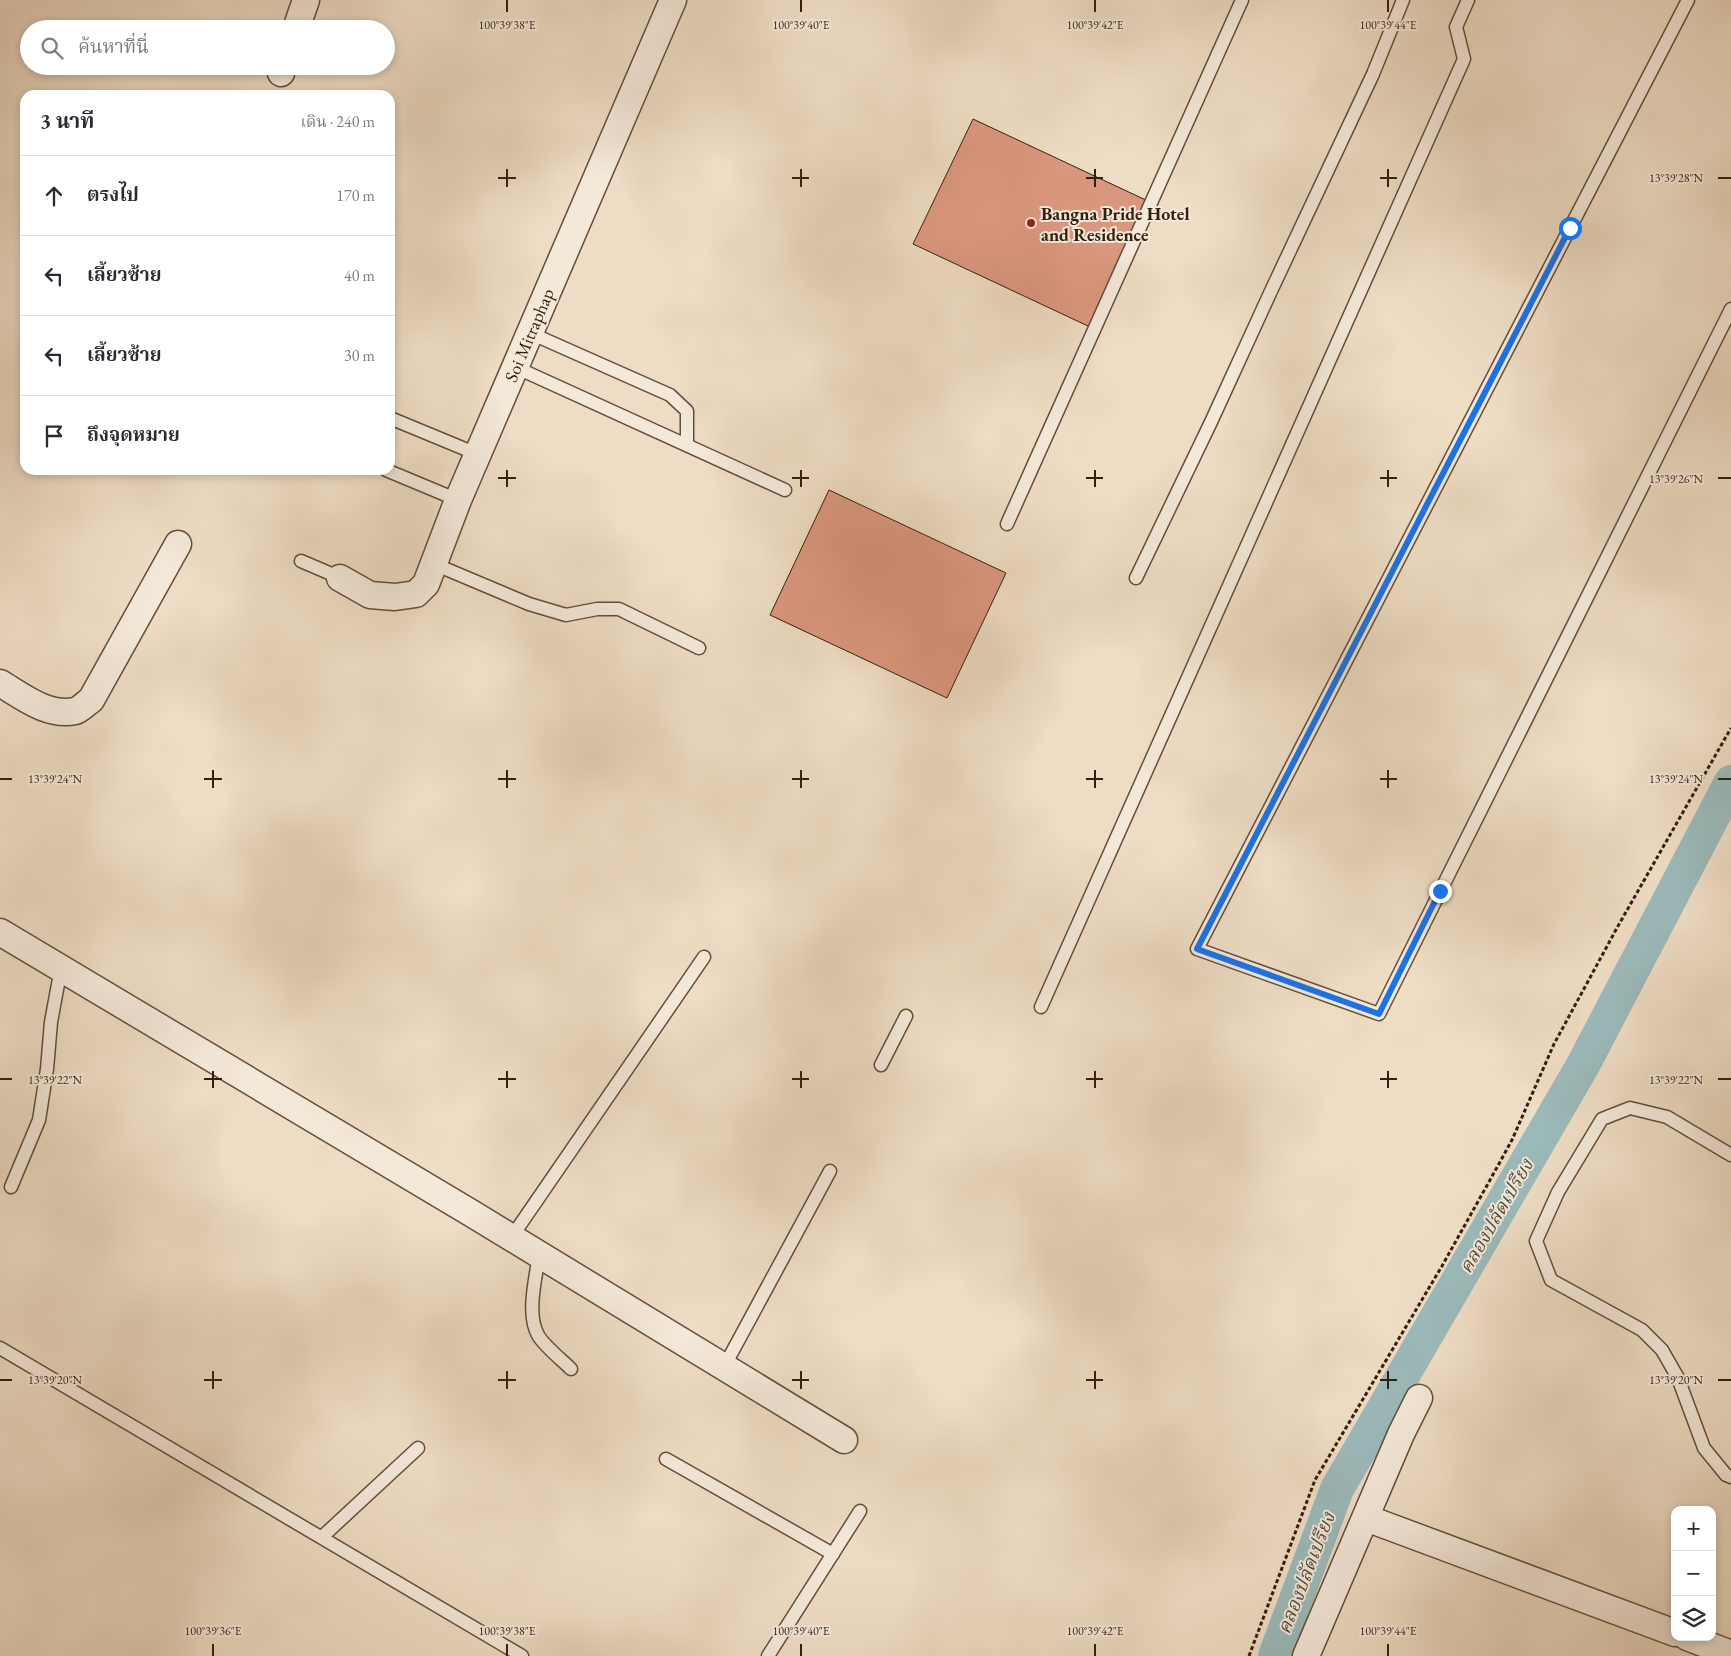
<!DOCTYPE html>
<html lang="th">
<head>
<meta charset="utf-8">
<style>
	body { margin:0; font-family:"EB Garamond","Noto Serif Thai",serif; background:#f2f2f3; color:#2b2b33 }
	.controls { position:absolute; right:15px; bottom:15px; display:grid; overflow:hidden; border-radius:10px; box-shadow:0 2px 8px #0003 }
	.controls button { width:45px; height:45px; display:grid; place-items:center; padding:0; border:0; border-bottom:1px solid #e1e1e2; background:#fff; color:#2b2b33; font:25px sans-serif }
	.stop { position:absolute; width:15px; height:15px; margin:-11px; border:4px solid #1a73e8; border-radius:50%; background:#fff }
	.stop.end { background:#1a73e8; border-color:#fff; box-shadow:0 1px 5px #0008 }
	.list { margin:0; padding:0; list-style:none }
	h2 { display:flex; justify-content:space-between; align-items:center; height:65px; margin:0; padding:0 20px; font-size:21px }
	h2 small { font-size:16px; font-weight:400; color:#7c7c81 }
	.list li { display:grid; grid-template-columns:32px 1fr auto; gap:15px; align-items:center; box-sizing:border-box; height:80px; padding:0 20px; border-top:1px solid #e1e1e2 }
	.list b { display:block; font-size:19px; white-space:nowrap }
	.list em { font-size:16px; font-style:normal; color:#7c7c81 }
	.icon { flex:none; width:28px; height:28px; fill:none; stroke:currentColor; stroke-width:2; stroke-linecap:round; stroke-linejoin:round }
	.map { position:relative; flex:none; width:1731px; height:1656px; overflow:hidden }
	.search { position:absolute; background:#fff; box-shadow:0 2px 8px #0003; left:20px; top:20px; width:375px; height:55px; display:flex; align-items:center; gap:12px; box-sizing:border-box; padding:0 18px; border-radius:28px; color:#7c7c81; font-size:19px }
	.panel { position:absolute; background:#fff; box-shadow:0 2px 8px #0003; left:20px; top:90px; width:375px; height:385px; border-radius:15px }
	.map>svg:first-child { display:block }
</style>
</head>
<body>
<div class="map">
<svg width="1731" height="1656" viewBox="0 0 1731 1656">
	<rect width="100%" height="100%" fill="#eedcc4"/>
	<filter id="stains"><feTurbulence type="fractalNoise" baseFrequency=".004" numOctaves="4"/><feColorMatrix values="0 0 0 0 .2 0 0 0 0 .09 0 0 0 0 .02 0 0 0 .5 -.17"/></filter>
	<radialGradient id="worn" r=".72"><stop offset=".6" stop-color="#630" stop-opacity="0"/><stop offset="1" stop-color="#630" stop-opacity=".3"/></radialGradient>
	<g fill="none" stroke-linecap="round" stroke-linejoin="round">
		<path stroke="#9bbaba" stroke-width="34" d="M1275,1656L1337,1489L1583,1065L1731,782"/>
	</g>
	<g fill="#db977e" stroke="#341e0c">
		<path d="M973,119L1150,202L1090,327L913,244Z"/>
		<path d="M829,490L1006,573L947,698L770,615Z"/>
	</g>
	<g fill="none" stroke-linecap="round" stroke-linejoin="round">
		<g stroke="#624e3a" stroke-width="15">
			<g id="service">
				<path d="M1688,0L1197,949L1379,1014L1731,309"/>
				<path d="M530,333L670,395L687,411V445"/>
				<path d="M515,367L785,490"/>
				<path d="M390,418L477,454"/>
				<path d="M386,470L458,500"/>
				<path d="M1007,524L1242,0"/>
				<path d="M301,561L329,573"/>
				<path d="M434,564L529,604L566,615L597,609H619L699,648"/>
				<path d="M1136,578L1211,422L1271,291L1373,74L1403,0"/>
				<path d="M1041,1007L1464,59L1456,27L1468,0"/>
				<path d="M881,1065L906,1016"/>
				<path d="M1731,1155L1667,1117L1630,1108L1602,1119L1558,1192L1536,1241L1551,1280L1642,1330L1662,1350L1678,1378L1704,1448L1726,1475L1731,1477"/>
				<path d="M11,1187L39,1120L47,1069L51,1022L61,968"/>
				<path d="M511,1238L704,957"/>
				<path d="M539,1255C536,1277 526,1314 538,1335C543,1345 562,1360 571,1369"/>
				<path d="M0,1348L522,1656"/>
				<path d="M724,1367L830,1171"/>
				<path d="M666,1459L833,1554"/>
				<path d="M322,1537L418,1448"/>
				<path d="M768,1656L860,1511"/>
			</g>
		</g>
		<g stroke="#624e3a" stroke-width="29">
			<g id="minor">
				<path d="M296,29L306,0"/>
				<path d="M281,73L283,66"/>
				<path d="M340,578L370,595L395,597L416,594L426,584L458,500L673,0"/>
				<path d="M0,683C22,696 48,717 75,711C80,710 86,703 91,700L178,544"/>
				<path d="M0,932L471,1213L844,1440"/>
				<path d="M1366,1518L1675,1633"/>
				<path d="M1687,1637L1731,1654"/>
				<path d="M1306,1656L1401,1434L1419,1398"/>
			</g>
		</g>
		<path stroke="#341e0c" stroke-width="3" stroke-dasharray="4 2.5" stroke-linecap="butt" d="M1249,1656L1315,1480L1442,1266L1490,1180L1512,1140L1554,1044L1618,926L1731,728"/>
		<use href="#service" stroke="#f4e8d9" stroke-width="12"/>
		<use href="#minor" stroke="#f4e8d9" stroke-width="26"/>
	</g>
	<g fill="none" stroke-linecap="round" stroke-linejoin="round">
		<path stroke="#1a73e8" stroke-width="6" d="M1440,891L1379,1014L1197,949L1570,228"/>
	</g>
	<path fill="none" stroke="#341e0c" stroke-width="2" d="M507,0V12M801,0V12M1095,0V12M1388,0V12M507,169V187M801,169V187M1095,169V187M1388,169V187M498,178H516M792,178H809M1086,178H1103M1380,178H1397M1718,178H1731M507,470V487M801,470V487M1095,470V487M1388,470V487M498,478H516M792,478H809M1086,478H1103M1380,478H1397M1718,478H1731M213,770V788M507,770V788M801,770V788M1095,770V788M1388,770V788M0,779H12M204,779H222M498,779H516M792,779H809M1086,779H1103M1380,779H1397M1718,779H1731M213,1071V1088M507,1071V1088M801,1071V1088M1095,1071V1088M1388,1071V1088M0,1079H12M204,1079H222M498,1079H516M792,1079H809M1086,1079H1103M1380,1079H1397M1718,1079H1731M213,1371V1389M507,1371V1389M801,1371V1389M1095,1371V1389M1388,1371V1389M0,1380H12M204,1380H222M498,1380H516M792,1380H809M1086,1380H1103M1380,1380H1397M1718,1380H1731M213,1644V1656M507,1644V1656M801,1644V1656M1095,1644V1656M1388,1644V1656"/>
	<circle fill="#8f2418" stroke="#f4e8d9" stroke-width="2" cx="1031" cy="223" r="5"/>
	<g text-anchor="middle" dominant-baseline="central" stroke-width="4" stroke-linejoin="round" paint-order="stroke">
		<g font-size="18" font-weight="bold" fill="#341e0c" stroke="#f4e8d9" text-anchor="start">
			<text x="1041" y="213">Bangna Pride Hotel<tspan x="1041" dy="21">and Residence</tspan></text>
		</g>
		<g font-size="18" fill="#341e0c" stroke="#f4e8d9">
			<text transform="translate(529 335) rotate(-67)">Soi Mitraphap</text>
		</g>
		<g font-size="19" font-style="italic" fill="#534d40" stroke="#f4e8d9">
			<text transform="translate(1496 1216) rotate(-60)">คลองปลัดเปรียง</text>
			<text transform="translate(1306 1573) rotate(-69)">คลองปลัดเปรียง</text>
		</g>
	</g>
	<g font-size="12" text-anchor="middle" fill="#341e0c" stroke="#f4e8d9" stroke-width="4" stroke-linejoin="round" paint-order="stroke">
		<text x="507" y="29">100°39'38"E</text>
		<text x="801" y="29">100°39'40"E</text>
		<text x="1095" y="29">100°39'42"E</text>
		<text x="1388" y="29">100°39'44"E</text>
		<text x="1676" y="182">13°39'28"N</text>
		<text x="1676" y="483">13°39'26"N</text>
		<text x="55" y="783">13°39'24"N</text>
		<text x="1676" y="783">13°39'24"N</text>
		<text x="55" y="1084">13°39'22"N</text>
		<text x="1676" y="1084">13°39'22"N</text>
		<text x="55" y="1384">13°39'20"N</text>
		<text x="1676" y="1384">13°39'20"N</text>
		<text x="213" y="1635">100°39'36"E</text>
		<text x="507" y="1635">100°39'38"E</text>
		<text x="801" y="1635">100°39'40"E</text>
		<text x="1095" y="1635">100°39'42"E</text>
		<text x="1388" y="1635">100°39'44"E</text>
	</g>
	<rect width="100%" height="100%" filter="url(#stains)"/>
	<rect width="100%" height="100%" fill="url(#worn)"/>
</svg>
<div class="controls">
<button>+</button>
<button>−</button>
<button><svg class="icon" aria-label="layers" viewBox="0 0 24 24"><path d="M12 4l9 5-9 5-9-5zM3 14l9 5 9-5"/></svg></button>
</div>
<div class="stop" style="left:1570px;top:228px"></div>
<div class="stop end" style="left:1440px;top:891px"></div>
<div class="search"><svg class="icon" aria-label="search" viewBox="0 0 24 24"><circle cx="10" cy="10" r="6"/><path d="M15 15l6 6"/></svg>ค้นหาที่นี่</div>
<section class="panel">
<h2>3 นาที<small>เดิน · 240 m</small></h2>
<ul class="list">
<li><svg class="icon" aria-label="ahead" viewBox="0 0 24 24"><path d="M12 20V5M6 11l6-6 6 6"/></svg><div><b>ตรงไป</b></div><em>170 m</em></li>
<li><svg class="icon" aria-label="left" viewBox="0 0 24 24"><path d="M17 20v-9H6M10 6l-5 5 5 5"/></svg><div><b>เลี้ยวซ้าย</b></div><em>40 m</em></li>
<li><svg class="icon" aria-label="left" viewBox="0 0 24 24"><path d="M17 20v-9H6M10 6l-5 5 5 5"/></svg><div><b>เลี้ยวซ้าย</b></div><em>30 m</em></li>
<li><svg class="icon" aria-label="arrive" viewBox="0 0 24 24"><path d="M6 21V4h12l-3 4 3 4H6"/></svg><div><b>ถึงจุดหมาย</b></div></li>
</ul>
</section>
</div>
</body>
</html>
